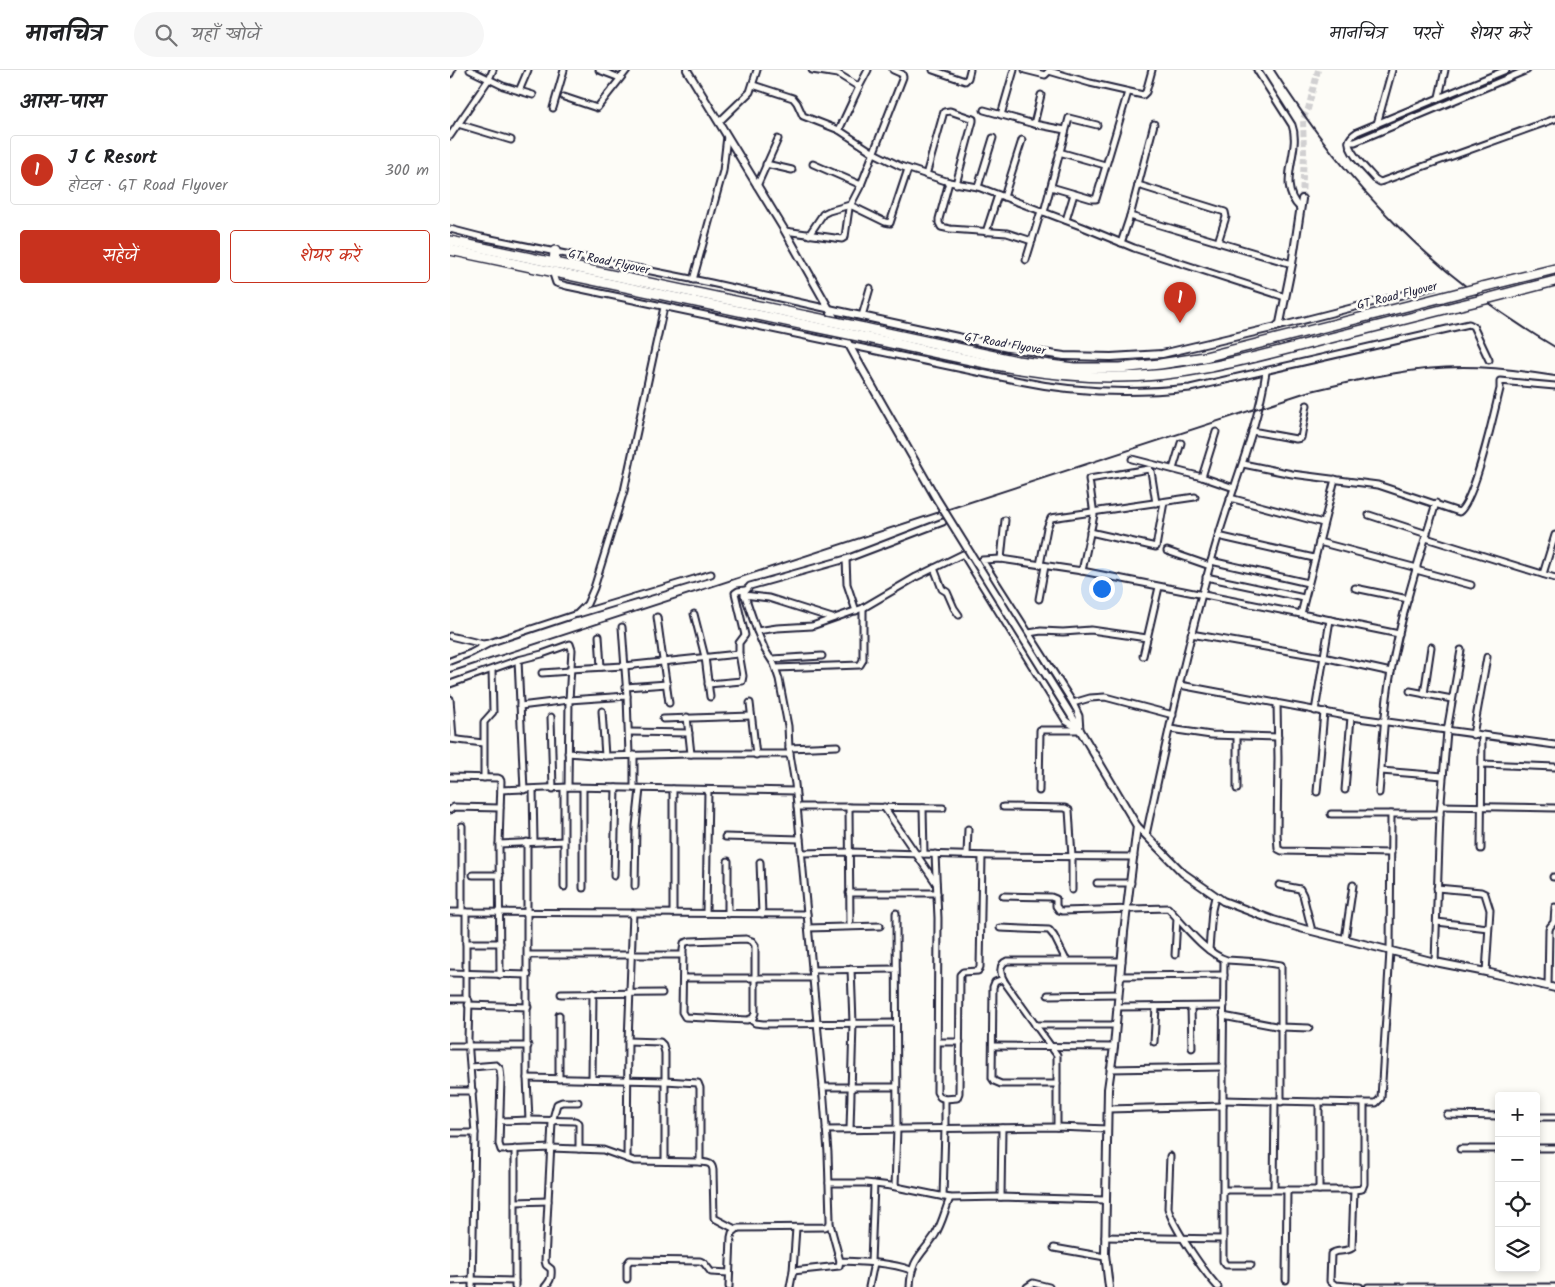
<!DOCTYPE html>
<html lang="hi">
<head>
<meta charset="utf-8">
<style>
	body { margin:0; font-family:Kalam,"Playpen Sans Deva",sans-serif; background:#f6f6f6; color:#202124 }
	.controls { position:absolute; right:15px; bottom:15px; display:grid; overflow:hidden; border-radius:5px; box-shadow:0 2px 8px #0003 }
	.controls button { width:45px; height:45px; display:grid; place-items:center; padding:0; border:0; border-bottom:1px solid #e0e0e0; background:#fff; color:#202124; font:25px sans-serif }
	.you { position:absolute; left:651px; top:518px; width:18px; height:18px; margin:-12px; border:4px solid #fff; border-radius:50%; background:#1a73e8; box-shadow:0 0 0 8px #1a73e833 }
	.badge { display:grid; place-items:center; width:32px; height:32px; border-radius:50%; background:#c8321e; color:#fff; font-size:16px; font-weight:700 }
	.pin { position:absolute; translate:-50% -41px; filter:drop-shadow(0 1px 2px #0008) }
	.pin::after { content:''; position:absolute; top:26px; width:18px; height:15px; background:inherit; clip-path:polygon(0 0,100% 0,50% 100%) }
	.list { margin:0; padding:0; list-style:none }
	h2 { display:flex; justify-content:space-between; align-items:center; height:65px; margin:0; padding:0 20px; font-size:21px }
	h2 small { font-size:16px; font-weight:400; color:#757577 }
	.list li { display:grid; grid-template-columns:32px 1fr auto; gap:15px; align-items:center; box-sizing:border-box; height:70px; margin:0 10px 10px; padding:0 10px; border:1px solid #e0e0e0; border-radius:5px }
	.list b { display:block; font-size:19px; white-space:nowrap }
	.list p { margin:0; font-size:16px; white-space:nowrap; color:#757577 }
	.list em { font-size:16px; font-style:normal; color:#757577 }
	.actions { display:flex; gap:10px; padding:15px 20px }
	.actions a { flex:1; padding:11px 0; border:1px solid #c8321e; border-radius:5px; text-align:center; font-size:18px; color:#c8321e }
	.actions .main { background:#c8321e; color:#fff }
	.icon { flex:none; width:28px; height:28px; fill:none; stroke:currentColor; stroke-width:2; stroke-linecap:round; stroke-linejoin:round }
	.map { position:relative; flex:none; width:1105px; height:1217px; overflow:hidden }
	header { display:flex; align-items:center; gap:30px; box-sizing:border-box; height:70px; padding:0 25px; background:#fff; border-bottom:1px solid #e0e0e0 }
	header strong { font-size:24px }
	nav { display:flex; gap:28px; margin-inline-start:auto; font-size:18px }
	.search { width:350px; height:45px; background:#f6f6f6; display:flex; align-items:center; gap:12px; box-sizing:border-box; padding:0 18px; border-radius:28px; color:#757577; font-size:19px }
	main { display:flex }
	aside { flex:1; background:#fff }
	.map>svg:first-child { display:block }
</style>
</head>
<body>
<header>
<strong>मानचित्र</strong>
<div class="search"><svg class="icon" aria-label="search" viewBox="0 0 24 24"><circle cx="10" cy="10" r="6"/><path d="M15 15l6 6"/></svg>यहाँ खोजें</div>
<nav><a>मानचित्र</a><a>परतें</a><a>शेयर करें</a></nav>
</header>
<main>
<aside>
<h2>आस-पास<small></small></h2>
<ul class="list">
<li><span class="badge">1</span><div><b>J C Resort</b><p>होटल · GT Road Flyover</p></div><em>300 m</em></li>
</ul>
<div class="actions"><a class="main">सहेजें</a><a>शेयर करें</a></div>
</aside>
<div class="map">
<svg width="1105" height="1217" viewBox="0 0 1105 1217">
	<rect width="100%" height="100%" fill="#fdfcf7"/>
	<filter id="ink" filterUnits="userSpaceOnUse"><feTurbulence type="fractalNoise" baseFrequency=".02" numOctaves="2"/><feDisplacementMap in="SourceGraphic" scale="10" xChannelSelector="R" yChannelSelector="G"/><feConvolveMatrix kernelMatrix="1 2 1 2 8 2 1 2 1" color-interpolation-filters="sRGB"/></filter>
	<g filter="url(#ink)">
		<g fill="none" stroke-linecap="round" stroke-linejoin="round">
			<path stroke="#d1d0d1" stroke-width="6" stroke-dasharray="6 3" stroke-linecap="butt" d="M852,129L854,83L853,49L858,39L868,0"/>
			<g stroke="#22223b" stroke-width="9">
				<g id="minor">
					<path d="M20,0L53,16L83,25"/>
					<path d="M149,0L170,8"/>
					<path d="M362,0L388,4L409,17"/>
					<path d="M483,0L515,11L518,8L520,0"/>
					<path d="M575,0L595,5L599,1L640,13L693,25L696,22L702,0"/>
					<path d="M807,0L842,55C852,81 825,114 850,138"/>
					<path d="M1056,0L907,62C904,64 900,67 899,71C897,81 918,101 925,109L930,112L933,111L1105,49"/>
					<path d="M0,4L2,0"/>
					<path d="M303,15L343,28L347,33L353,46L389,60L424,83L450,96L499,112L528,117L633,157L684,178L835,227"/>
					<path d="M69,21L78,0"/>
					<path d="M114,27L147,38L177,0"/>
					<path d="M989,27L995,0"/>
					<path d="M103,38L114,0"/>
					<path d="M534,40L584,54L615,60"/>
					<path d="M551,45L564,0"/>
					<path d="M269,52L300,22L307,0"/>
					<path d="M8,54L61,70"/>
					<path d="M584,54L591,25"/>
					<path d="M927,54L942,0"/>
					<path d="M389,60L409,17L418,0"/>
					<path d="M0,66L39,9L43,0"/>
					<path d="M899,72H905L1077,0"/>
					<path d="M609,82L655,95"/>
					<path d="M316,94L342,100"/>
					<path d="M363,94L411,115L453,7L452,4L443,0"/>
					<path d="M476,105L493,45L494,42L500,41L523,49V51L506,114"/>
					<path d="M499,112L489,149V153L491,157L500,159L557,163L582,171"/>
					<path d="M688,115L775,142L776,147L768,172"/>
					<path d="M307,116L328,69"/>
					<path d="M528,117L543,68"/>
					<path d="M601,117L642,129H646L678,22"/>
					<path d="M554,127L572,70"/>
					<path d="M594,142L619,48L647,55"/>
					<path d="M680,146L704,54"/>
					<path d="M616,150L624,124"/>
					<path d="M0,159L31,167L261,213L379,239"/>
					<path d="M335,161L392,169L395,167L399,138L411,115"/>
					<path d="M536,162L548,125"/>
					<path d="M359,165L373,144L379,141L400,135L435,152L440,153L458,99"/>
					<path d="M671,173L680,146L842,194"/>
					<path d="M576,190L591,141"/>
					<path d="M102,201L106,213L117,216L570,311C627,323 683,324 740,318L1019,254L1023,256L1039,290"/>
					<path d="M243,210L273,101L277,66"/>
					<path d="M412,246L420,218"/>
					<path d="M827,257L983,217"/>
					<path d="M802,361L846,369L851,368L857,335"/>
					<path d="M682,389L752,407L784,418"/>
					<path d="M793,394L842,404L928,415L1009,442C1025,431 1044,342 1050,319V311L1105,316"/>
					<path d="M723,399L731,373"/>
					<path d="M752,407L766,362"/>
					<path d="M780,428L873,453"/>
					<path d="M919,445L977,464"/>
					<path d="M640,462L706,477L714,432"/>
					<path d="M768,466L864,488"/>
					<path d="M976,468L1105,508"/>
					<path d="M869,472L967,498"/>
					<path d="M717,481L760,496"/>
					<path d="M396,489L397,514L406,541"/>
					<path d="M551,489L555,450"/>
					<path d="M761,491L858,513"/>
					<path d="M590,495L597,458L601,448L745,427"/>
					<path d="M484,498L492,519L497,522L504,538L509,545"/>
					<path d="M966,500L1021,515"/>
					<path d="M632,501L644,445L639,409L699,399L701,401L706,433"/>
					<path d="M1093,504L1105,465"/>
					<path d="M756,507L854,528"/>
					<path d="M905,518L958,529"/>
					<path d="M294,525L319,528L382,548"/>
					<path d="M589,529L595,496"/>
					<path d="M128,544L261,504"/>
					<path d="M244,544L255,587L260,627"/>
					<path d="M851,544L885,409"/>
					<path d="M207,547L219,633"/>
					<path d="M172,557L177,626L179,685"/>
					<path d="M307,561L327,558L362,556L413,538L466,507L513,484L616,651L629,659"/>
					<path d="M579,563L591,561L613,562L641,560L697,568"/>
					<path d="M741,564L873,587L941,602"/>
					<path d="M0,566L33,574L39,573L127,544L137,534L144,518L174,421L214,237"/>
					<path d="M149,566L151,597"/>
					<path d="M693,586L709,517"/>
					<path d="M322,589L372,586"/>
					<path d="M68,590L74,720"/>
					<path d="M0,591L21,583L38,574"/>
					<path d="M326,598L410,595L413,590V538"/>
					<path d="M120,599L174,596L288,584L289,581V573L295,565L285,523L288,521L295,520"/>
					<path d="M92,603L120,601"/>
					<path d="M0,614L68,590L92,584L120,574L122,580L119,630L118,717"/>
					<path d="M258,614L292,611L293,606L289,583"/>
					<path d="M730,615L901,647L1105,675"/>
					<path d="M176,617L217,614"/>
					<path d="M960,621L1002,629"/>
					<path d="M974,624L981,577"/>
					<path d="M0,629L3,668"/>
					<path d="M300,633L306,685"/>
					<path d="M623,633L640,628L655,627L723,645"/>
					<path d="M827,633L828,688L827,764L828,779L832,781L941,783"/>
					<path d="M70,636L119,630L177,626"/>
					<path d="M152,641L155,686"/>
					<path d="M865,641L880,550"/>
					<path d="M101,647L103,719"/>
					<path d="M237,647L241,684"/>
					<path d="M213,649L301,646"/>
					<path d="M720,659L761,665L828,667"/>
					<path d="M630,660L629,646L623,633L532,490L551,489L632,501L851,544L949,564"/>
					<path d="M179,662L239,663"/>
					<path d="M1023,665L1037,587"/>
					<path d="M0,669L33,673"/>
					<path d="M339,678L387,676"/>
					<path d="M118,683L155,686L241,684H340"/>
					<path d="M1033,694L1105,697"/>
					<path d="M931,701L993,706"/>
					<path d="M0,707L48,708L50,709L51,711L49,774L50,905"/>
					<path d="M34,708V652L43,642L42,600"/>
					<path d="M114,718V817"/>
					<path d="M133,718V818"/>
					<path d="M184,718V685"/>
					<path d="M223,719V843"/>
					<path d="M787,719V666"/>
					<path d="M51,720L118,717L345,721"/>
					<path d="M83,720L84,771"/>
					<path d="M895,720L901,647"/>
					<path d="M589,721L590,660H630"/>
					<path d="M867,722L874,642"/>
					<path d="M929,723C933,682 933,642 941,602C951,545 969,489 986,433"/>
					<path d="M991,736L1105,738"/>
					<path d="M347,737H399L493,738"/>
					<path d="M399,737L400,856"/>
					<path d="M434,737L486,813"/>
					<path d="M553,737L615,738L619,740L622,787V820"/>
					<path d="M473,738L474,784"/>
					<path d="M0,740L4,737L50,738"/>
					<path d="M881,744H990"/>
					<path d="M696,765C716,672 736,579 762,488C779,425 806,366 816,302"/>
					<path d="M275,767L350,769"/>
					<path d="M77,772V1008L79,1050"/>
					<path d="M49,774L114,771"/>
					<path d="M1031,779L1032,666"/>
					<path d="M351,783L400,782L542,786L684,787"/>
					<path d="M485,784L488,848L487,1022L490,1027L495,1029L507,1028L509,1023L510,905L513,902L528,901L530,897L532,786"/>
					<path d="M517,785L518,759"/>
					<path d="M278,791V844"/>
					<path d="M310,792L312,844"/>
					<path d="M23,805H50"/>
					<path d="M164,806L166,718"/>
					<path d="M1103,807H1105"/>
					<path d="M647,813H681"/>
					<path d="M829,815L850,819L853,825L862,861"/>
					<path d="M185,816L186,756L190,719"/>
					<path d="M987,818L1031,822L1035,824L1040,840L1036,902"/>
					<path d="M399,823H487"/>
					<path d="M553,826L601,827L606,829V836L609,840L612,841L718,838C733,854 756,884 777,890L810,892L831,895V1032"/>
					<path d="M0,842L357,844"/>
					<path d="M12,842V756"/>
					<path d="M16,842V929"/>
					<path d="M256,843L258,720"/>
					<path d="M987,852L1038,858"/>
					<path d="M358,858L430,856"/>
					<path d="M550,858L599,860L604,866L616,890"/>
					<path d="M296,869L302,871L305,875V943L303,948L297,950L235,947L232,942L233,880L234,873L240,871Z"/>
					<path d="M895,869L903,815"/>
					<path d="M16,873H50"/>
					<path d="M759,880L762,840L765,827"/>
					<path d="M78,885H233"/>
					<path d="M725,885L727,848"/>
					<path d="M774,890L773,997V1191L776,1195H801"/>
					<path d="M985,892L990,744L997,661L1011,580"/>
					<path d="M362,900L446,899"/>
					<path d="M0,903L78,905"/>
					<path d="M670,906L774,905"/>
					<path d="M233,908H362"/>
					<path d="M553,909L545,912L543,917L542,1008L544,1011L551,1014H607"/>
					<path d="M1098,916L1099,860L1100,857L1104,852L1105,837"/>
					<path d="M111,924L212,923"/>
					<path d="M598,925L668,924"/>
					<path d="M0,929H17L19,931L18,969L25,1063L22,1217"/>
					<path d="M18,935L78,937"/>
					<path d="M667,937L774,936"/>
					<path d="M741,937L742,978"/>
					<path d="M773,946L831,957L859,958"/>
					<path d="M301,950L305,953L313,954L446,953"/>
					<path d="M585,955H666"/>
					<path d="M178,971L210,972L213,975L215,983V1091"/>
					<path d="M488,972H510"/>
					<path d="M704,972L706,937"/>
					<path d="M0,976H78"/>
					<path d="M543,976L664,977"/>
					<path d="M21,997L46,995L50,999L51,1009L49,1074L51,1080L101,1078L153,1080L184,1091L250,1092C257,1093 262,1092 263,1100L264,1148L285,1159"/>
					<path d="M660,999L773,997"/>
					<path d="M77,1008L215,1011L248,1013L250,1018V1092"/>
					<path d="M109,1009V945"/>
					<path d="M142,1009L143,923"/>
					<path d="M373,1017H446"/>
					<path d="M0,1021H23"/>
					<path d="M773,1030L914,1033H926L931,1028L940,881L941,744"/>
					<path d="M869,1032V1120"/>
					<path d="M658,1039L773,1036"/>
					<path d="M997,1045L1049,1046"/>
					<path d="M1086,1047H1105"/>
					<path d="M50,1051L79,1050L125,1051L129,1053V1079"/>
					<path d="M607,1057V985L556,914C551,907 547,895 557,891H672"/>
					<path d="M400,1059L403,953L401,899"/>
					<path d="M376,1060L607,1057L657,1059"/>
					<path d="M0,1063H25"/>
					<path d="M1086,1078H1105"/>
					<path d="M1010,1079H1049"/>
					<path d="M720,1086L718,1138C722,1156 755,1203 768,1217"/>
					<path d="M177,1089L178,971L183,843"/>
					<path d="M379,1113H416L441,1116L500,1128L551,1127L655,1130"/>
					<path d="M445,1116L447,1059L446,843"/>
					<path d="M824,1119L825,1032"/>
					<path d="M774,1120H904L912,1119L914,1114V1033"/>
					<path d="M904,1120L902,1178C895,1183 886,1179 881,1184L880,1211L885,1215L910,1217"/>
					<path d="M493,1127L495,1058V1029"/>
					<path d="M551,1127L552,1058"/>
					<path d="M66,1132L98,1131"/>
					<path d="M655,1167L772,1169"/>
					<path d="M604,1178L655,1187"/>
					<path d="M390,1191C414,1192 438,1192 461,1200"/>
					<path d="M421,1192L424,1114"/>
					<path d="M343,1201L389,1196L390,1191L380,1154"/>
					<path d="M177,1209V1194L180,1190L250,1191L254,1193L261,1202L279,1203"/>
					<path d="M836,1210L837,1120"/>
					<path d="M0,1211L22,1210L65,1211"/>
					<path d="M65,1217V1079"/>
					<path d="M95,1217C100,1211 102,1208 101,1199L96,1195L95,1191L102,1052L107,1034L112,1032H128"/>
					<path d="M279,1217L281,1167L282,1163L288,1158L375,1157L380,1154V1150L378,1083L373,1017L345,714L339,678L338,656L329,609L324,594L315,580L307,561L294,523L300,516L396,489L493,452"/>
					<path d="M340,1217L343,1201L346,1158"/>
					<path d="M419,1217L424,1193"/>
					<path d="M460,1217C461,1189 471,1186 485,1165C492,1154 495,1140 500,1128"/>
					<path d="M577,1217L583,1213L599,1217"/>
					<path d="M918,1217H1105"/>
				</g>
			</g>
			<g stroke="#22223b" stroke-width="10">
				<g id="tertiary">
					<path d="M237,0L335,161L387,253"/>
					<path d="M379,239L558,278L614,286L661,287L712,284L826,257L830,253L842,194L852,129"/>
					<path d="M392,262L410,295"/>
					<path d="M621,645L687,756L733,803L773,831L823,850L854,859L985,892L1036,902L1105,918"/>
					<path d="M659,1217L655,1184L658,1019L664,977L674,862L687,756"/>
				</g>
			</g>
			<g stroke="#22223b" stroke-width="12">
				<g id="trunk">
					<path d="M0,171L356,246"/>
					<path d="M0,180L355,255"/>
					<path d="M104,193L105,181"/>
					<path d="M1032,217L1105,199"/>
					<path d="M1036,229L1105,211"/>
					<path d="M414,258L567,291L624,298H669L710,294L755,287L993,227"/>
					<path d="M413,267C496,284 581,308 667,307C730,307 792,291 853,275C905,262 956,249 1007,236"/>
				</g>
			</g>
			<use href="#minor" stroke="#fdfcf7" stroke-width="5"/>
			<use href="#tertiary" stroke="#fdfcf7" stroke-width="6"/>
			<use href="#trunk" stroke="#fdfcf7" stroke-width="9"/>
			<g stroke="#22223b" stroke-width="2">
				<path d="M824,0C897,116 986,207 1105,277"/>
				<path d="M0,602L857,322C908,310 960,297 1013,297C1043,297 1075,301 1105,306"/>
			</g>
			<g stroke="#22223b" stroke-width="10" stroke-linecap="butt">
				<path id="tertiary-bridge" d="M410,295L486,428L621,645"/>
			</g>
			<g stroke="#22223b" stroke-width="12" stroke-linecap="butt">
				<g id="trunk-bridge">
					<path d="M993,227L1032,217"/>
					<path d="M1007,236L1036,229"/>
					<path d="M356,246L414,258"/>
					<path d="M355,255L413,267"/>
				</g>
			</g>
			<use href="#tertiary-bridge" stroke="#fdfcf7" stroke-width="6"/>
			<use href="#trunk-bridge" stroke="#fdfcf7" stroke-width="9"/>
		</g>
	</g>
	<g text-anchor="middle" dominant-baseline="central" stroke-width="5" stroke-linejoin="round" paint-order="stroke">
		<g font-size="12" fill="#22223b" stroke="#fdfcf7">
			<text transform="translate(159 192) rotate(12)">GT Road Flyover</text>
			<text transform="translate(947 226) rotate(-14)">GT Road Flyover</text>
			<text transform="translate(555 274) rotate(10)">GT Road Flyover</text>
		</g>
	</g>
</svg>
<div class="controls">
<button>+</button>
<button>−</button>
<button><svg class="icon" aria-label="locate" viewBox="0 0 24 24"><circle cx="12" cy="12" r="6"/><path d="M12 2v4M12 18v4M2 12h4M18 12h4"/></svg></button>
<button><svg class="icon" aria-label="layers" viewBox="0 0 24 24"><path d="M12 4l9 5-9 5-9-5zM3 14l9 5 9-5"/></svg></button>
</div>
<div class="you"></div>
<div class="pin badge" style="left:730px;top:253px">1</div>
</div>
</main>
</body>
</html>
